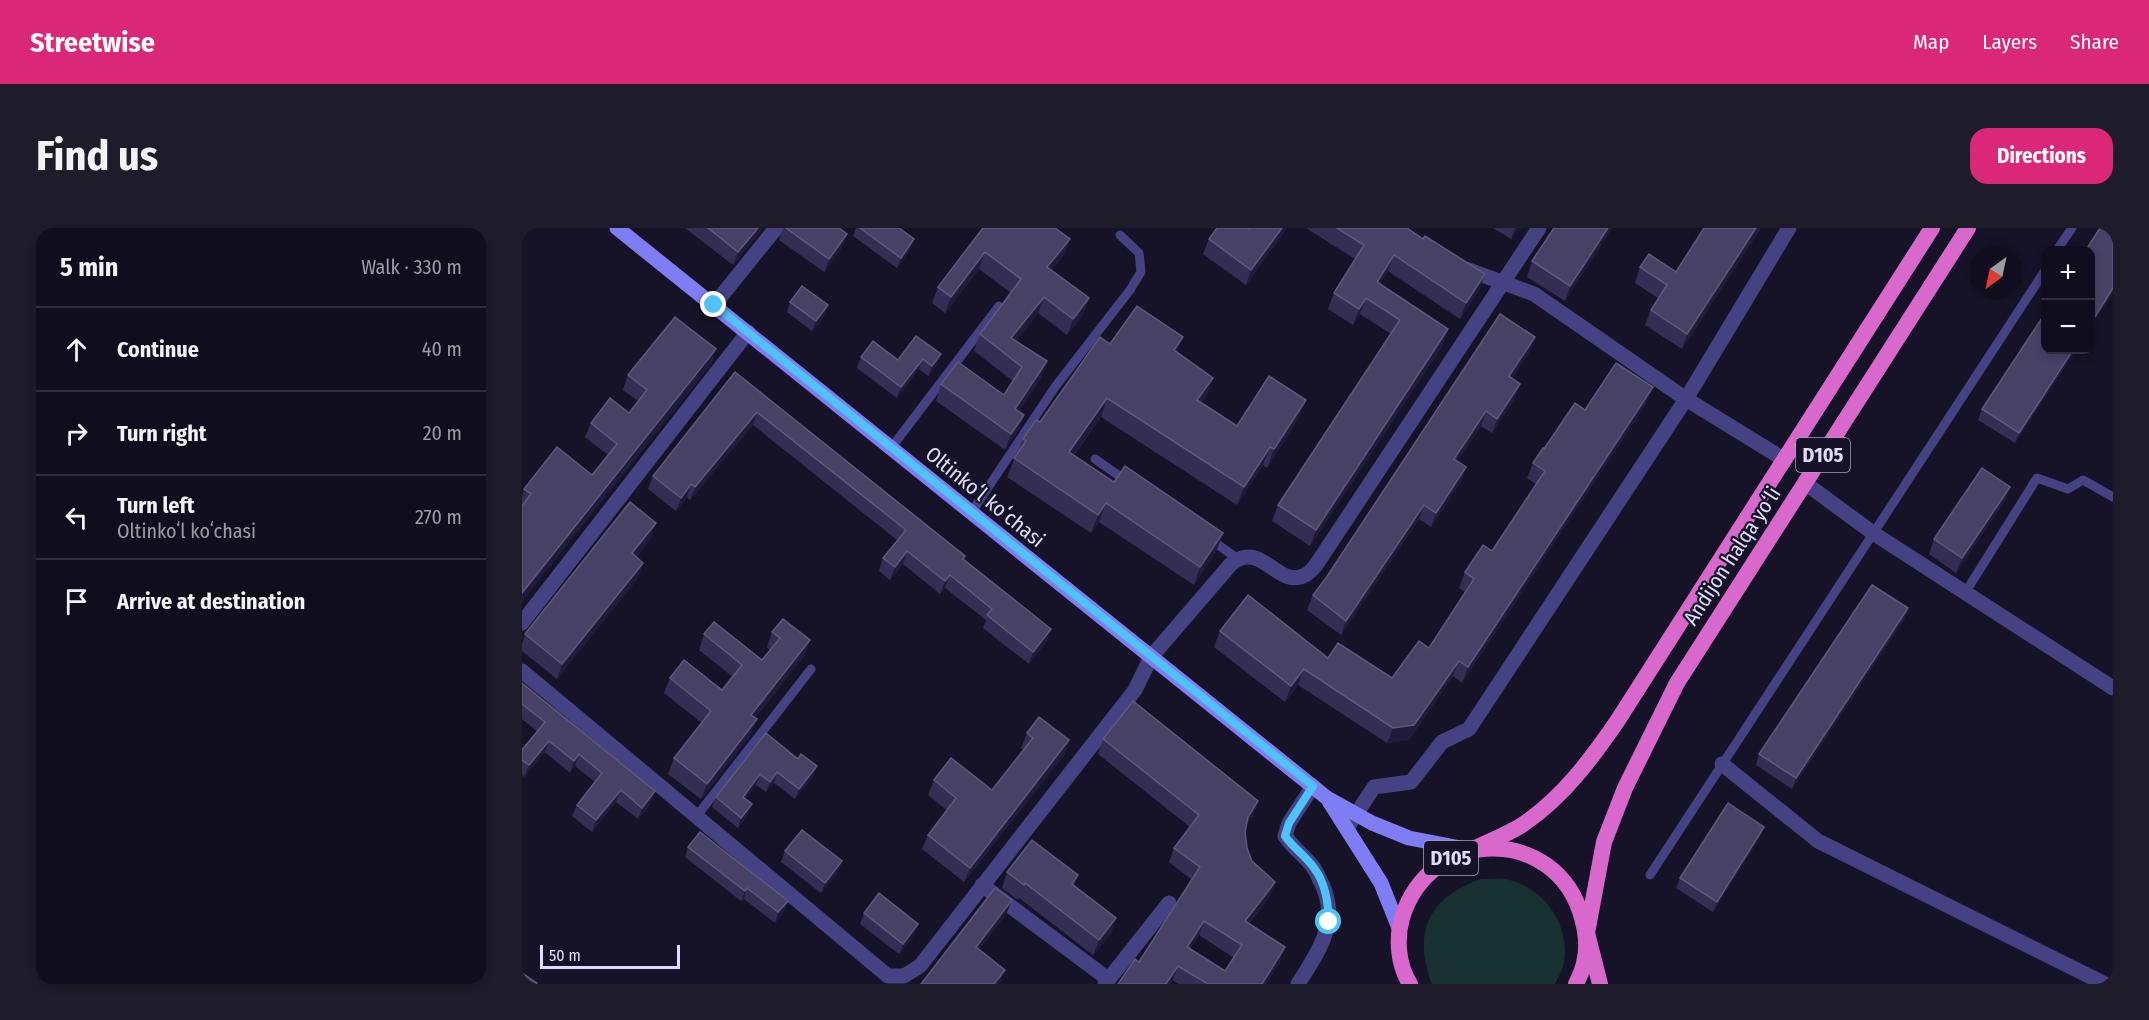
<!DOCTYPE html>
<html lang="en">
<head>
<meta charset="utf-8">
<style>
	body { margin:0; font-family:"Fira Sans Condensed",sans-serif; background:#1e1c2b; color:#f1f3f6 }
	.controls { position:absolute; right:18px; top:18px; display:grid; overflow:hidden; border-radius:12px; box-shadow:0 3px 9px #0003 }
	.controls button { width:54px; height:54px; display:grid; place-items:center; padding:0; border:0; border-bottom:2px solid #302e3c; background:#100e1e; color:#f1f3f6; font:30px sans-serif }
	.compass { position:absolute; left:1447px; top:18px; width:54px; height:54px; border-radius:50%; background:#100e1e; box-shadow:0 3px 9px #0003; rotate:213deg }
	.scale { position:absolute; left:18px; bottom:15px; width:140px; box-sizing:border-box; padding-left:6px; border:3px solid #e0ddfc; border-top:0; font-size:16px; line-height:21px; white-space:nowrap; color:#e0ddfc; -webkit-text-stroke:4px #161328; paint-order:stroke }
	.stop { position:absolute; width:18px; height:18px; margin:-14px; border:4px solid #4fc3f7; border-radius:50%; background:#fff }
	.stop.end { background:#4fc3f7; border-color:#fff; box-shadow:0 2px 6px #0008 }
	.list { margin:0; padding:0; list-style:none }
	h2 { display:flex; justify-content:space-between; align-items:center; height:78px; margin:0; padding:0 24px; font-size:26px }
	h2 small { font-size:20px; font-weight:400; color:#9c9ca4 }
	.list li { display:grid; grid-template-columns:39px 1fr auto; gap:18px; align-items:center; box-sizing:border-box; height:84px; padding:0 24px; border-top:2px solid #302e3c }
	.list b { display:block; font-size:22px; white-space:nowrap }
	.list p { margin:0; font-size:20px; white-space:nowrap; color:#9c9ca4 }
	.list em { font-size:20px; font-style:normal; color:#9c9ca4 }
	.icon { flex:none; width:33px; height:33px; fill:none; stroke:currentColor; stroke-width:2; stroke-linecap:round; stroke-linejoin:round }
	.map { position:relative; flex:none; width:1591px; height:756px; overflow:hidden; border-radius:18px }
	header { display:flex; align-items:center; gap:36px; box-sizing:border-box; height:84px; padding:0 30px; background:#db2777; color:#fff }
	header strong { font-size:28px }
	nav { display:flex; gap:33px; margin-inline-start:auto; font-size:21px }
	.intro { display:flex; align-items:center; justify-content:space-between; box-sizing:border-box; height:144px; padding:0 36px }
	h1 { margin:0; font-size:42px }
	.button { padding:15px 27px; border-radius:18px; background:#db2777; color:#fff; font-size:21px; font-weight:700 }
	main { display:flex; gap:36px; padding:0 36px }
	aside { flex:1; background:#100e1e; border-radius:18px; box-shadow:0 3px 9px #0003 }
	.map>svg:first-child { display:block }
</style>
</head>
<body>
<header>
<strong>Streetwise</strong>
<nav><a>Map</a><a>Layers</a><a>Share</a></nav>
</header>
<div class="intro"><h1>Find us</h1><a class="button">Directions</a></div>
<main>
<aside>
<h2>5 min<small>Walk · 330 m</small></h2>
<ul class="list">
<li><svg class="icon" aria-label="ahead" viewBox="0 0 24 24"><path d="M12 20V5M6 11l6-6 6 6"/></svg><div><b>Continue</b></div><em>40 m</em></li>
<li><svg class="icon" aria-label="right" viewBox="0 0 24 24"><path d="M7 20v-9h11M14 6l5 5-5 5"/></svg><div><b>Turn right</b></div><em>20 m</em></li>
<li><svg class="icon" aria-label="left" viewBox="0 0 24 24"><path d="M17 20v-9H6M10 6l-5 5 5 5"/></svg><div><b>Turn left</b><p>Oltinkoʻl koʻchasi</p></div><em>270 m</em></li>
<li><svg class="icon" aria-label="arrive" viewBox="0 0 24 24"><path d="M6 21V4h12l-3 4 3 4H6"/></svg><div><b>Arrive at destination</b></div></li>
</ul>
</aside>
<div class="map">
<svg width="1591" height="756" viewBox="0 0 1591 756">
	<rect width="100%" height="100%" fill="#161328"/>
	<path fill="#163130" d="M959,651C967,651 975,650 983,651C1022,658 1051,699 1041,739C1039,745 1035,751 1033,756H910L909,754C891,703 907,669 959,651Z"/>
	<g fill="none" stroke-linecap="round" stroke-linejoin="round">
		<g stroke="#444282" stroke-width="9">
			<path d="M1535,22L1550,0"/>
			<path d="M369,220L477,78"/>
			<path d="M573,231L606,254"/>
			<path d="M449,285L533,159L608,62L619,44L617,25L598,7"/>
			<path d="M688,311L716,331"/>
			<path d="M1443,365L1515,250L1546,261L1561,252L1591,269"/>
			<path d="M174,589L289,441"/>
			<path d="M1128,647L1524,41"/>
		</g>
		<g stroke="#444282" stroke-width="15">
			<path d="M944,41L1012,66L1164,171L1263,232"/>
			<path d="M192,77L254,0"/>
			<path d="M1283,255L1351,305L1591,460"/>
			<path d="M0,395L226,104"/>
			<path d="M0,443L366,748H382L398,738L613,462L629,429L709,336C740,311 756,362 783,347C787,346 791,340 794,337L1017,0"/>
			<path d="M1200,536L1296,613L1583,756"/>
			<path d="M825,600L852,559L889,554L920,514L947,501L1164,171L1267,0"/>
			<path d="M460,657L586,751"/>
			<path d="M583,756L647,675"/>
			<path d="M776,756C796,724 818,695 800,656C797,651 795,644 791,639C783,628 771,620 763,608L767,595L791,558"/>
		</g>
		<g stroke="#7f7df3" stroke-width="15">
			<path d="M95,0L805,570L850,595L887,610L949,622"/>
			<path d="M807,573L859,655L877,700"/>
		</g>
		<g stroke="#d868cc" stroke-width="16">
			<path d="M949,622C967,613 987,606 1003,595C1042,568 1070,530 1096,492L1410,0"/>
			<path d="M888,756C876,737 874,711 880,690C908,598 1035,597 1060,690C1064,704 1066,720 1062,735C1061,742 1057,749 1054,756"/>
			<path d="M1078,756L1065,705L1082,614L1103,560L1155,455L1446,0"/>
		</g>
	</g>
	<g fill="#352e54" fill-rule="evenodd">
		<path d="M163,0H241L211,37Z"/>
		<path d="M261,0H317L325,6L320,19L302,44L257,12Z"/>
		<path d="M334,0H377L388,21L375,40L331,8Z"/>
		<path d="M461,0L548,11L542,27L530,42L567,70L561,87L545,107L516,85L494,113L525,133L519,150L497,183L502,187L496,203L483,222L414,173L419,156L482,167L491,153L452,123L458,106L489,65L457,41L423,85L410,75L416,59Z"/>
		<path d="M765,0L724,57L681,26L687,11L727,1Z"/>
		<path d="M784,0H885L963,46L957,62L938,91L866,43L858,56L921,117L788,318L750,293L756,277L869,106L838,86L831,97L806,81L812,65L833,31Z"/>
		<path d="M971,0H996L989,11Z"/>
		<path d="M1032,0H1090L1043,73L1005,49L1010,33Z"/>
		<path d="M1239,0L1160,121L1123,97L1129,82L1136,70L1113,55L1118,39L1154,44Z"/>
		<path d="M268,74L302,88L290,103L265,84Z"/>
		<path d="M394,108L415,137L406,148L397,141L375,170L335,140L339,129L376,132Z"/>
		<path d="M1013,109L1008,123L990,150L998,156L993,170L970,205L959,198L935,233L944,239L939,253L909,299L897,291L819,407L785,382L791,367Z"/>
		<path d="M588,116L655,125L691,150L684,169L679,175L715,198L777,190L745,240L741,237L715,277L579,189L552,227L592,254L701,305L694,324L672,357L577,294L569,305L485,249L501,211L518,194Z"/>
		<path d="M194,121L189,136L0,373V268L2,261L70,247L86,227L63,209L69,195L107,185L116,173L101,162L106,147Z"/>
		<path d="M1524,122H1554L1493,215L1456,192L1460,181Z"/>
		<path d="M213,144L443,328L442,332L529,401L524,414L507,436L461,400L464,392L423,360L418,366L381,336L368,352L357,343L361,330L375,312L231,197L168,272L165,269L154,283L126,261L131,248Z"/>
		<path d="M1125,174L940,455L931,448L887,512L865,515L776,457L763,474L692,419L698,403L806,430L870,450L907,420L943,364L937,360L943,344L970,323L1014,256L1005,250L1011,235L1022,221L1063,182Z"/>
		<path d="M1488,259L1482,274L1434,345L1407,326L1412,311Z"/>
		<path d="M129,310L114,329L121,335L116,350L35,451L0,423V416L3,406Z"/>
		<path d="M1386,380L1382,391L1270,561L1234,537L1237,526Z"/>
		<path d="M250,404L283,427L233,490L229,507L179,571L146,546L152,530L180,495L142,465L148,450L200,462L211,449L177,422L182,406L240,432L248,422L245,419Z"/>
		<path d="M0,455L129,575L116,591L94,574L70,604L50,588L55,577L73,554L53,538L48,545L23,524L2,549L0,547V522L15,503L0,491Z"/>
		<path d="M244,505L276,531L295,538L291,549L273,571L252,555L244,564L234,557L223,571L226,586L216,600L190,579L194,569Z"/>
		<path d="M505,505L547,512L542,527L442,654L400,621L406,607L425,582L406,567L412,552L470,562L502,522L499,520Z"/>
		<path d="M581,511L736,573L731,588L724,597L723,604L725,620L730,633L753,654L748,668L727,696L758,734L744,756H657L617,734L670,652L647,634L652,620L668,599L576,526ZM677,707L712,730L703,743L668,720Z"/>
		<path d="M1238,609L1191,684L1154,660L1158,650Z"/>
		<path d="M166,619L266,673L262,683L253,695L222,671L219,673L163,629Z"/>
		<path d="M263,623L316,644L299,665L259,634Z"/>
		<path d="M485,644L594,690L589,705L571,727L497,670L496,672L480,660Z"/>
		<path d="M342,685L396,696L392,707L377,726L338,696Z"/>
	</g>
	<g fill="#211b3b">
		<path d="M236,0H241L211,37L216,24Z"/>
		<path d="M760,0H765L724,57L729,42Z"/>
		<path d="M993,0H996L989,11Z"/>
		<path d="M1086,0H1090L1043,73L1048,58Z"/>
		<path d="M1234,0H1239L1160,121L1165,106Z"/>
		<path d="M325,6L320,19L302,44L307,31Z"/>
		<path d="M392,11L388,21L375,40L379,30Z"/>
		<path d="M548,11L542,27L520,55L525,39Z"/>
		<path d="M463,24L457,41L423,85L429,69Z"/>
		<path d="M872,27L866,43L849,70L855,54Z"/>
		<path d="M963,46L957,62L938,91L944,75Z"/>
		<path d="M1591,60V65L1569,99V95Z"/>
		<path d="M522,69L516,85L483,127L489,110Z"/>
		<path d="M567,70L561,87L545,107L551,91Z"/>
		<path d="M844,70L838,86L831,97L837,81Z"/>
		<path d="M306,77L302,88L290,103L294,93Z"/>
		<path d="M926,101L921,117L788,318L794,302Z"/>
		<path d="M661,109L654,128L652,122Z"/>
		<path d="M1013,109L1008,123L982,163L987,148Z"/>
		<path d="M194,121L189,136L0,373V365Z"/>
		<path d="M1551,122H1554L1493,215L1497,205Z"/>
		<path d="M419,126L415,137L406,148L410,138Z"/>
		<path d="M401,131L397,141L375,170L379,159Z"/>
		<path d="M525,133L519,150L488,198L493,181Z"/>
		<path d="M691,150L684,169L668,191L675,172Z"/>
		<path d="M998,156L993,170L970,205L975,191Z"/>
		<path d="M1131,159L1125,174L940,455L946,439Z"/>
		<path d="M585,170L579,189L540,242L547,224Z"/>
		<path d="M784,172L777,190L745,240L752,221Z"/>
		<path d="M964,183L959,198L927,246L932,231Z"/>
		<path d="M235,184L231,197L168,272L173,259Z"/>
		<path d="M502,187L496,203L483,222L489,206Z"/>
		<path d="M748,219L741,237L715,277L722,259Z"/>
		<path d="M944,239L939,253L909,299L914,285Z"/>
		<path d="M169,256L165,269L154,283L159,270Z"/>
		<path d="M1488,259L1482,274L1434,345L1440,330Z"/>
		<path d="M584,275L577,294L569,305L576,287Z"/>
		<path d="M902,277L897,291L819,407L824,393Z"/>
		<path d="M134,295L129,310L104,341L110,325Z"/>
		<path d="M701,305L694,324L672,357L678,339Z"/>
		<path d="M385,323L381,336L368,352L373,339Z"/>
		<path d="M121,335L116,350L35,451L40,436Z"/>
		<path d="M428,347L423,360L418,366L423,353Z"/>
		<path d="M1386,380L1382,391L1270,561L1274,550Z"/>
		<path d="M529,401L524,414L507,436L511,424Z"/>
		<path d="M288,412L283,427L223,502L229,487Z"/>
		<path d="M937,433L931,448L887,512L865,515L871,500Z"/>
		<path d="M782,441L776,457L763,474L769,458Z"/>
		<path d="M235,491L229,507L179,571L185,556Z"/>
		<path d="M547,512L542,527L442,654L448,640Z"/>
		<path d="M27,513L23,524L2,549L7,537Z"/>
		<path d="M57,526L53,538L48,545L52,533Z"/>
		<path d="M295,538L291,549L273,571L277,561Z"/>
		<path d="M255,544L252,555L244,564L248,554Z"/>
		<path d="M238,546L234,557L217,579L221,569Z"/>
		<path d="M99,562L94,574L70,604L74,592Z"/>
		<path d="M133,563L129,575L116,591L120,580Z"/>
		<path d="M736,573L731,588L720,603L726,589Z"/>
		<path d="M230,576L226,586L216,600L219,590Z"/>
		<path d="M1242,599L1238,609L1191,684L1195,674Z"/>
		<path d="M320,633L316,644L299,665L303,655Z"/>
		<path d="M556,647L551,662L550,656Z"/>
		<path d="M753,654L748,668L717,708L723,693Z"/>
		<path d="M225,660L222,671L219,673L223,663Z"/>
		<path d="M490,672L484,687L448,734L454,719Z"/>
		<path d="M266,673L262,683L253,695L256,684Z"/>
		<path d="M594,690L589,705L571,727L577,712Z"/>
		<path d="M682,693L677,707L660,733L665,719Z"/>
		<path d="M396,696L392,707L377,726L381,716Z"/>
		<path d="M763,719L758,734L744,756H740Z"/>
		<path d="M656,738L651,752L648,756H644Z"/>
		<path d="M483,742L478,756H472Z"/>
	</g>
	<g fill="#474166" stroke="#5f597d" stroke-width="1.5" fill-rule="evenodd">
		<path d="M186,0H236L216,24Z"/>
		<path d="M264,0H317L325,6L307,31Z"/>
		<path d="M338,0H377L392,11L379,30Z"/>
		<path d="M461,0H533L548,11L525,39L567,70L551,91L522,69L489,110L525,133L493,181L502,187L489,206L419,156L436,134L482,167L500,139L458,106L499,51L463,24L429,69L416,59Z"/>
		<path d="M695,0H726L727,1L728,0H760L729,42L687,11Z"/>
		<path d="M815,0H885L901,11L903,8L963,46L944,75L872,27L855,54L926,101L794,302L756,277L878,92L844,70L837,81L812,65L842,17Z"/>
		<path d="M1032,0H1086L1048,58L1010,33Z"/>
		<path d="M1182,0H1234L1165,106L1129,82L1145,57L1118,39L1127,26L1154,44Z"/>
		<path d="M1578,0H1591V60L1569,95V22H1564Z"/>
		<path d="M280,58L306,77L294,93L268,74Z"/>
		<path d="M615,78L661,109L652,122L691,150L675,172L715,198L747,148L784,172L752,221L748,219L722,259L585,170L547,224L592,254L603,238L701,305L678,339L584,275L576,287L492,230L504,213L501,211L514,192L518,194L578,109L588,116Z"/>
		<path d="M1524,84V122H1551L1497,205L1460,181Z"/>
		<path d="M978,86L1013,109L987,148L998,156L975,191L964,183L932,231L944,239L914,285L902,277L824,393L791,367L804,350Z"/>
		<path d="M153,89L194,121L0,365V278L9,266L2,261L35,219L70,247L95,216L69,195L88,170L107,185L125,162L106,147Z"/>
		<path d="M394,108L419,126L410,138L401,131L379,159L339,129L351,113L376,132Z"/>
		<path d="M1094,135L1131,159L946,439L937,433L892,497L871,500L782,441L769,458L698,403L726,367L806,430L816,415L870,450L897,413L907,420L952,351L943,344L961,317L970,323L1023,243L1011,235L1021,220L1022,221L1053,175L1063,182Z"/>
		<path d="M213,144L443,328L441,331L529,401L511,424L465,387L470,381L428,347L423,353L385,323L373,339L361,330L384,302L235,184L173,259L169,256L159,270L131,248Z"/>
		<path d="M1460,240L1488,259L1440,330L1412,311Z"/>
		<path d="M108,274L134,295L110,325L121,335L40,436L3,406Z"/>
		<path d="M1350,357L1386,380L1274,550L1237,526Z"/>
		<path d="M261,391L288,412L229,487L235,491L185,556L152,530L189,483L148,450L162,432L200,462L220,437L182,406L192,394L240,432L258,410L250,404Z"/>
		<path d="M0,455L133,563L120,580L99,562L74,592L55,577L80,545L57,526L52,533L27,513L7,537L0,532V522L23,494L0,476Z"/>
		<path d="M611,473L736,573L726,589L723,604L725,620L730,633L753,654L723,693L763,719L740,756H686L656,738L644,756H596L613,731L617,734L678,639L652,620L677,587L581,511ZM682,693L720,717L703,743L665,719Z"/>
		<path d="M517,489L547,512L448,640L406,607L434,570L412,552L429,530L470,562L511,510L505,505Z"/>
		<path d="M244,505L276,531L279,526L295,538L277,561L255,544L248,554L238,546L221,569L230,576L219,590L194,569Z"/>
		<path d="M1206,575L1242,599L1195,674L1158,650Z"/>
		<path d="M280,602L320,633L303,655L263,623Z"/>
		<path d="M178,604L266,673L256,684L225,660L223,663L166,619Z"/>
		<path d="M510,612L556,647L550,656L594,690L577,712L503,655L502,657L485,644Z"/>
		<path d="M473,660L490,672L454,719L483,742L472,756H399Z"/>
		<path d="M357,665L396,696L381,716L342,685Z"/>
		<path d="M0,745L15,755V756H0Z"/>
	</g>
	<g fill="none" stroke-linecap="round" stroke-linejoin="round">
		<path stroke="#4fc3f7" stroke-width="8" d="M192,77L791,558L767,595L763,608C771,620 784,628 792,640C804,656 806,675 807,694"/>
	</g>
	<g text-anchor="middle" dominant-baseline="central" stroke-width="4.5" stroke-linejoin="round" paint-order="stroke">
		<g fill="#161328" stroke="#a3a0bc" stroke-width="1.5">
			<rect x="1274" y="210" width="54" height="34" rx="4.5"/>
			<rect x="902" y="613" width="54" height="34" rx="4.5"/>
		</g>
		<g font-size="20" font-weight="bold" fill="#e0ddfc">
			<text x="1301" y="227">D105</text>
			<text x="929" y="630">D105</text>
		</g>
		<g font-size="21" fill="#e0ddfc" stroke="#161328">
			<text transform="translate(463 269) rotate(39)">Oltinkoʻl koʻchasi</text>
			<text transform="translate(1210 328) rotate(-57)">Andijon halqa yo‘li</text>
		</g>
	</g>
</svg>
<div class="controls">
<button>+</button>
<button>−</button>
</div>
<svg class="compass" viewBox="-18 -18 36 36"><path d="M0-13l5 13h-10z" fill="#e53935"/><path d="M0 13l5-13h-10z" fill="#9c9ca4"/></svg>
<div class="scale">50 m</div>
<div class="stop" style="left:807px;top:694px"></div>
<div class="stop end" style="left:192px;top:77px"></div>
</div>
</main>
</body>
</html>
